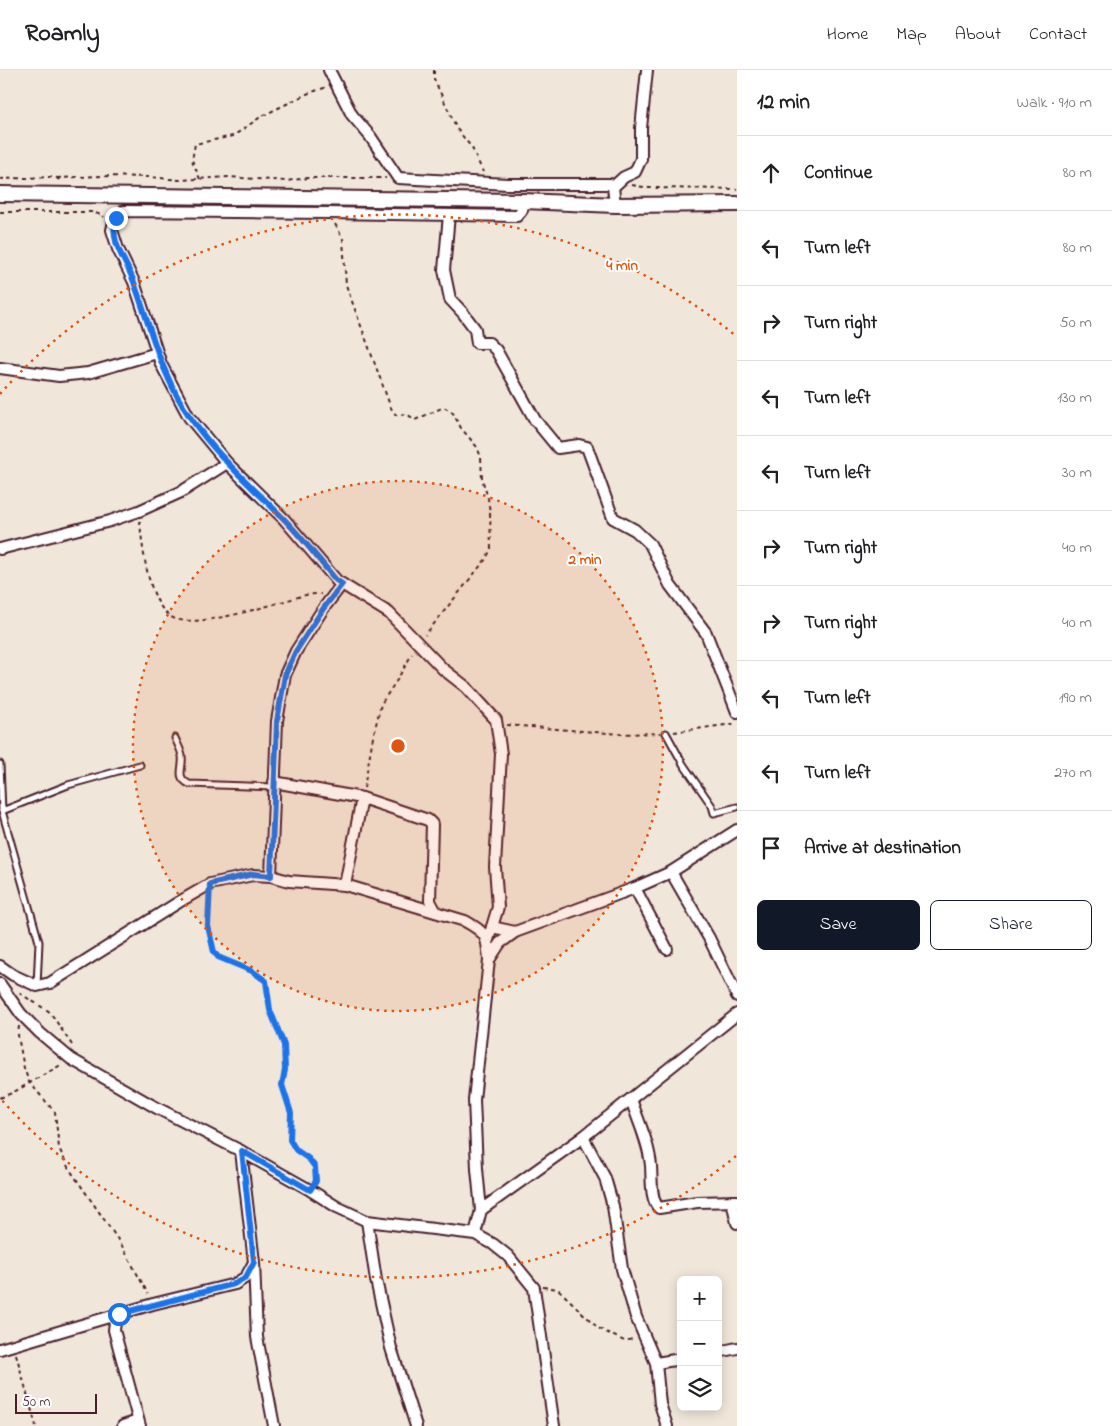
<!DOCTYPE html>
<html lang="en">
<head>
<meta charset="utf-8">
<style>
	body { margin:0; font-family:"Indie Flower",sans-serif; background:#f2f2f2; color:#202124 }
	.controls { position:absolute; right:15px; bottom:15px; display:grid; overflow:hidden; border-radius:8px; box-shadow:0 2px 12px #0003 }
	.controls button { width:45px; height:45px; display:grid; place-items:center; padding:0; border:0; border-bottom:1px solid #e0e0e0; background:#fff; color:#202124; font:25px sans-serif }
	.scale { position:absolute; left:15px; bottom:12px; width:82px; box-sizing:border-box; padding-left:5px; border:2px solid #4a1f2b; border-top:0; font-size:14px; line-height:18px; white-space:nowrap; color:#4a1f2b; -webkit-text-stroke:4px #fff; paint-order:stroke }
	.stop { position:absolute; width:15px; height:15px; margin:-11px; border:4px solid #1a73e8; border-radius:50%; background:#fff }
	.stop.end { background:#1a73e8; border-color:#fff; box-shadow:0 1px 5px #0008 }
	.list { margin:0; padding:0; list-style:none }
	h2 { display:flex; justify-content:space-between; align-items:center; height:65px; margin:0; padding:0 20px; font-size:21px }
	h2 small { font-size:16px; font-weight:400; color:#757577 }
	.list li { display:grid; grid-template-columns:32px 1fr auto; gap:15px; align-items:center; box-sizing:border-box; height:75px; padding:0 20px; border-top:1px solid #e0e0e0 }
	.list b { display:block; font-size:19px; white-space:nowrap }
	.list em { font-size:16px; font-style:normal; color:#757577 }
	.actions { display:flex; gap:10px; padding:15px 20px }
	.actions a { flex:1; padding:11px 0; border:1px solid #111827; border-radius:8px; text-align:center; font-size:18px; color:#111827 }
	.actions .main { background:#111827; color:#fff }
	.icon { flex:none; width:28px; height:28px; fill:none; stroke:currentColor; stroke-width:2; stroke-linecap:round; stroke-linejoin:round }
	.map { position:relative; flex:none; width:737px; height:1356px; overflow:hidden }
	header { display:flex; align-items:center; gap:30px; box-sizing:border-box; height:70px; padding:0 25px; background:#fff; border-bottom:1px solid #e0e0e0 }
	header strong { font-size:24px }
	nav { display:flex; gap:28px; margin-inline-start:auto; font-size:18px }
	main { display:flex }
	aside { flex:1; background:#fff }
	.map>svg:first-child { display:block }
</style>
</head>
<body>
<header>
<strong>Roamly</strong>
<nav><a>Home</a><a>Map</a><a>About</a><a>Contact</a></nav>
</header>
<main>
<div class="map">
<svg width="737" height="1356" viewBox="0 0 737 1356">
	<rect width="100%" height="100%" fill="#f0e7da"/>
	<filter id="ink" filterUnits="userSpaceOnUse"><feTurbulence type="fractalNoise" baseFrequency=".02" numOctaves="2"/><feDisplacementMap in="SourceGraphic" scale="10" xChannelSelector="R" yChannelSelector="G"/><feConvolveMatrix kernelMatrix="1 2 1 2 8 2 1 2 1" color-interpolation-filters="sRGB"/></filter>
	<g filter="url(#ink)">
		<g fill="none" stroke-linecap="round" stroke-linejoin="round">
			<g stroke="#4a1f2b" stroke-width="9">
				<g id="service">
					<path d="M666,663L683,694L712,736L714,743L737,737"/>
					<path d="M175,668C177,673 181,680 182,686C184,698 175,707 189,714L273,717"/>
					<path d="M0,694L2,741L39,872L37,916"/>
					<path d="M2,741L68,715L140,695"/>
				</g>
			</g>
			<g stroke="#4a1f2b" stroke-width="14">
				<g id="minor">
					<path d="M329,0L352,45L370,66L398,108L508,114H610L613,117L615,135"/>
					<path d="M613,117L624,107L635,102L641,89V58L647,0"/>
					<path d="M449,145L444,200L450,229L463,243L475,259L477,273H489L496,280L535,350L558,378L579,375L587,377L613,448L635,460L650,474L670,515L706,563L737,642"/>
					<path d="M0,298L59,306L88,303L157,283"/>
					<path d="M0,479L110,451L139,441L181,422L227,393"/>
					<path d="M274,712L362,728L428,750L432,754L430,831L436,842"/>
					<path d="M671,802L709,868L737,926"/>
					<path d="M271,806L277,651L285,605L296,581L323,539L342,514"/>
					<path d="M345,815L362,728"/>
					<path d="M635,818L667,879"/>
					<path d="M492,857L515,862"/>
					<path d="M488,870L498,837L495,797L501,684L496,650L466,617L443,599L389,543L337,511L284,449L227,393L189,347L161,294L134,212L118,179L112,160L115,148L124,141L329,143L517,146L522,140L524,131"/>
					<path d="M489,890L500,873L515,862L635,818L671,802L737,760"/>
					<path d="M0,896L13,905L37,916L50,913L179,832L210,814L253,805L271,806L289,811L345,815L465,851C487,863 487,866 489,890L474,1030L477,1099L481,1140"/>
					<path d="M0,914L21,944L40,963L71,989L155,1037L241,1081L310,1120L337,1137L367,1151L475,1164L493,1174L508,1186L534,1218L554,1356"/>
					<path d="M631,1029C638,1051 649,1073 651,1096C652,1108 650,1130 659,1138L697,1132L737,1131"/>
					<path d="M583,1067L605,1108L613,1136L622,1199L636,1247L656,1293L660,1334L667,1356"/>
					<path d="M241,1081L254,1192L257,1267L274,1356"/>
					<path d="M732,1131L737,1153"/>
					<path d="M367,1151L376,1210L391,1278L416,1356"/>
					<path d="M475,1164L481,1140L583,1067L737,944"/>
					<path d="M119,1244L115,1252L114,1260L140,1356"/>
					<path d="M0,1279L153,1234L235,1214L246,1207L253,1194"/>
					<path d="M718,1282L737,1278"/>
					<path d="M656,1293L681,1289"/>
					<path d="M123,1356L138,1351"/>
				</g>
			</g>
			<g stroke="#4a1f2b" stroke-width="18">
				<path id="secondary" d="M0,124L524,131L615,135L737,134"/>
			</g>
			<g stroke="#4a1f2b" stroke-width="2" stroke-dasharray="4 4" stroke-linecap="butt">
				<path d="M434,0V9L457,59L472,78L483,102"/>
				<path d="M57,108L101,106L151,107L179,110L228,107L286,111L308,108H386"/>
				<path d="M0,109L50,107L57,108L60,111"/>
				<path d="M200,109L192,90L195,74L233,66L262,46L309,23L327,17"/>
				<path d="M632,115L649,118L737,119"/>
				<path d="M0,142H91L102,145L104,147"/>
				<path d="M335,154L343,169L346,215L391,338L396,345L407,344L415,350L444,337L453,343L461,358L477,377L481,387L482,409L488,428L490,443L491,479L486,489L425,565"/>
				<path d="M140,451C142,476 148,533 171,547C194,561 276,533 302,526C308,524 315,524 321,524"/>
				<path d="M507,655L620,664L660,663"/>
				<path d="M674,662L732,654L737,656"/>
				<path d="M364,718L373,667L381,634L397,610L412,584"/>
				<path d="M210,826L208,856L214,882L218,887L252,901L266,911L270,939L284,975L285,999L282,1015L291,1043L290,1070L296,1080L309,1089L315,1097V1111"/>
				<path d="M19,923L50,942L72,975"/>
				<path d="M19,956L18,966L24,998L29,1012L55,1042L59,1078L68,1097L121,1174L148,1224"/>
				<path d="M0,1028L12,1023L61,995"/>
				<path d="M543,1217L558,1219L598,1258L624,1271L633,1269"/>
				<path d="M16,1284L36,1356"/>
			</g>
			<use href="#service" stroke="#fff" stroke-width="5"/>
			<use href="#minor" stroke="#fff" stroke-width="10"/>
			<use href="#secondary" stroke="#fff" stroke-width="14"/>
		</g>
	</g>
	<g fill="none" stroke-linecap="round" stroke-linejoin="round" filter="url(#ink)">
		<path stroke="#1a73e8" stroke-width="6" d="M116,148C109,175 127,190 135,215C151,260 162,307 190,347C216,385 250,415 282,447C302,467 319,490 336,510L342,514L323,539L296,581L285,605L277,651L271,806L253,804L210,814L208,856L214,882L218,887L252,901L266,911L270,940L284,975L285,1000L282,1015L291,1043L290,1070L296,1080L309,1089L315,1097L316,1111L310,1120L242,1081L254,1192L246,1207L234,1214L119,1244"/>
	</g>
	<circle cx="398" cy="676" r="265" fill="#e0560e" fill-opacity=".12"/>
	<g fill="none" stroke="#e0560e" stroke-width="2.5" stroke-dasharray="2.5 5">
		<circle cx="398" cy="676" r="265"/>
		<path d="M736 1086A531 531 0 0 1 0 1028M0 324A531 531 0 0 1 736 266"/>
	</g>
	<circle cx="398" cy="676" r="8" fill="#e0560e" stroke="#fff" stroke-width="2.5"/>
	<g font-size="15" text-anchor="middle" font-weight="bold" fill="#e0560e" stroke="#fff" stroke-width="4" stroke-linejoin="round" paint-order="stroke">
		<text x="622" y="200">4 min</text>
		<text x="585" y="494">2 min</text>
	</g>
</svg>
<div class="controls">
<button>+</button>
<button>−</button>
<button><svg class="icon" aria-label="layers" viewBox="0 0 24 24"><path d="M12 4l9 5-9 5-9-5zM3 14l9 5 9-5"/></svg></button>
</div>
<div class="scale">50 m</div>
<div class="stop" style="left:119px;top:1244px"></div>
<div class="stop end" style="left:116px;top:148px"></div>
</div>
<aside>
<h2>12 min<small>Walk · 910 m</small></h2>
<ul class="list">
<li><svg class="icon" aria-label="ahead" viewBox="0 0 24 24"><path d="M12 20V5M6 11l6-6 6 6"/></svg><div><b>Continue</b></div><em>80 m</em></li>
<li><svg class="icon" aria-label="left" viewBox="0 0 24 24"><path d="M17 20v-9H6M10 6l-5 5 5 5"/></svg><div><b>Turn left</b></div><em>80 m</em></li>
<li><svg class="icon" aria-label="right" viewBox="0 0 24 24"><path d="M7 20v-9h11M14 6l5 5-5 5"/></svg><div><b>Turn right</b></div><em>50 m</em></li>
<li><svg class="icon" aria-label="left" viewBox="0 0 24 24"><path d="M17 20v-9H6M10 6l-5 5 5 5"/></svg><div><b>Turn left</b></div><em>130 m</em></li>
<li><svg class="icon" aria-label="left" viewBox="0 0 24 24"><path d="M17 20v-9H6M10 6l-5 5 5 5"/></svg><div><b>Turn left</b></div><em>30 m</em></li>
<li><svg class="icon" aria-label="right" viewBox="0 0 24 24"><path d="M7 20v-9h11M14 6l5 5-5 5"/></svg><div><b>Turn right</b></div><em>40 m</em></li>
<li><svg class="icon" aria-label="right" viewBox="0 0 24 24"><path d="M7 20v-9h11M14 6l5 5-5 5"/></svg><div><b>Turn right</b></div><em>40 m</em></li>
<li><svg class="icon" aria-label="left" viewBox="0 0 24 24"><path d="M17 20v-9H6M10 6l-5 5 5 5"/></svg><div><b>Turn left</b></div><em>190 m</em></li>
<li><svg class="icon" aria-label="left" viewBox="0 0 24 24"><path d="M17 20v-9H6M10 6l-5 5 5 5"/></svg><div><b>Turn left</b></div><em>270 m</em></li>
<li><svg class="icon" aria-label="arrive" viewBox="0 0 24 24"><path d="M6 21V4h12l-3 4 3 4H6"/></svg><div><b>Arrive at destination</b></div></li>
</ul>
<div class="actions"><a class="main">Save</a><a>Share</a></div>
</aside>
</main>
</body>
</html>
